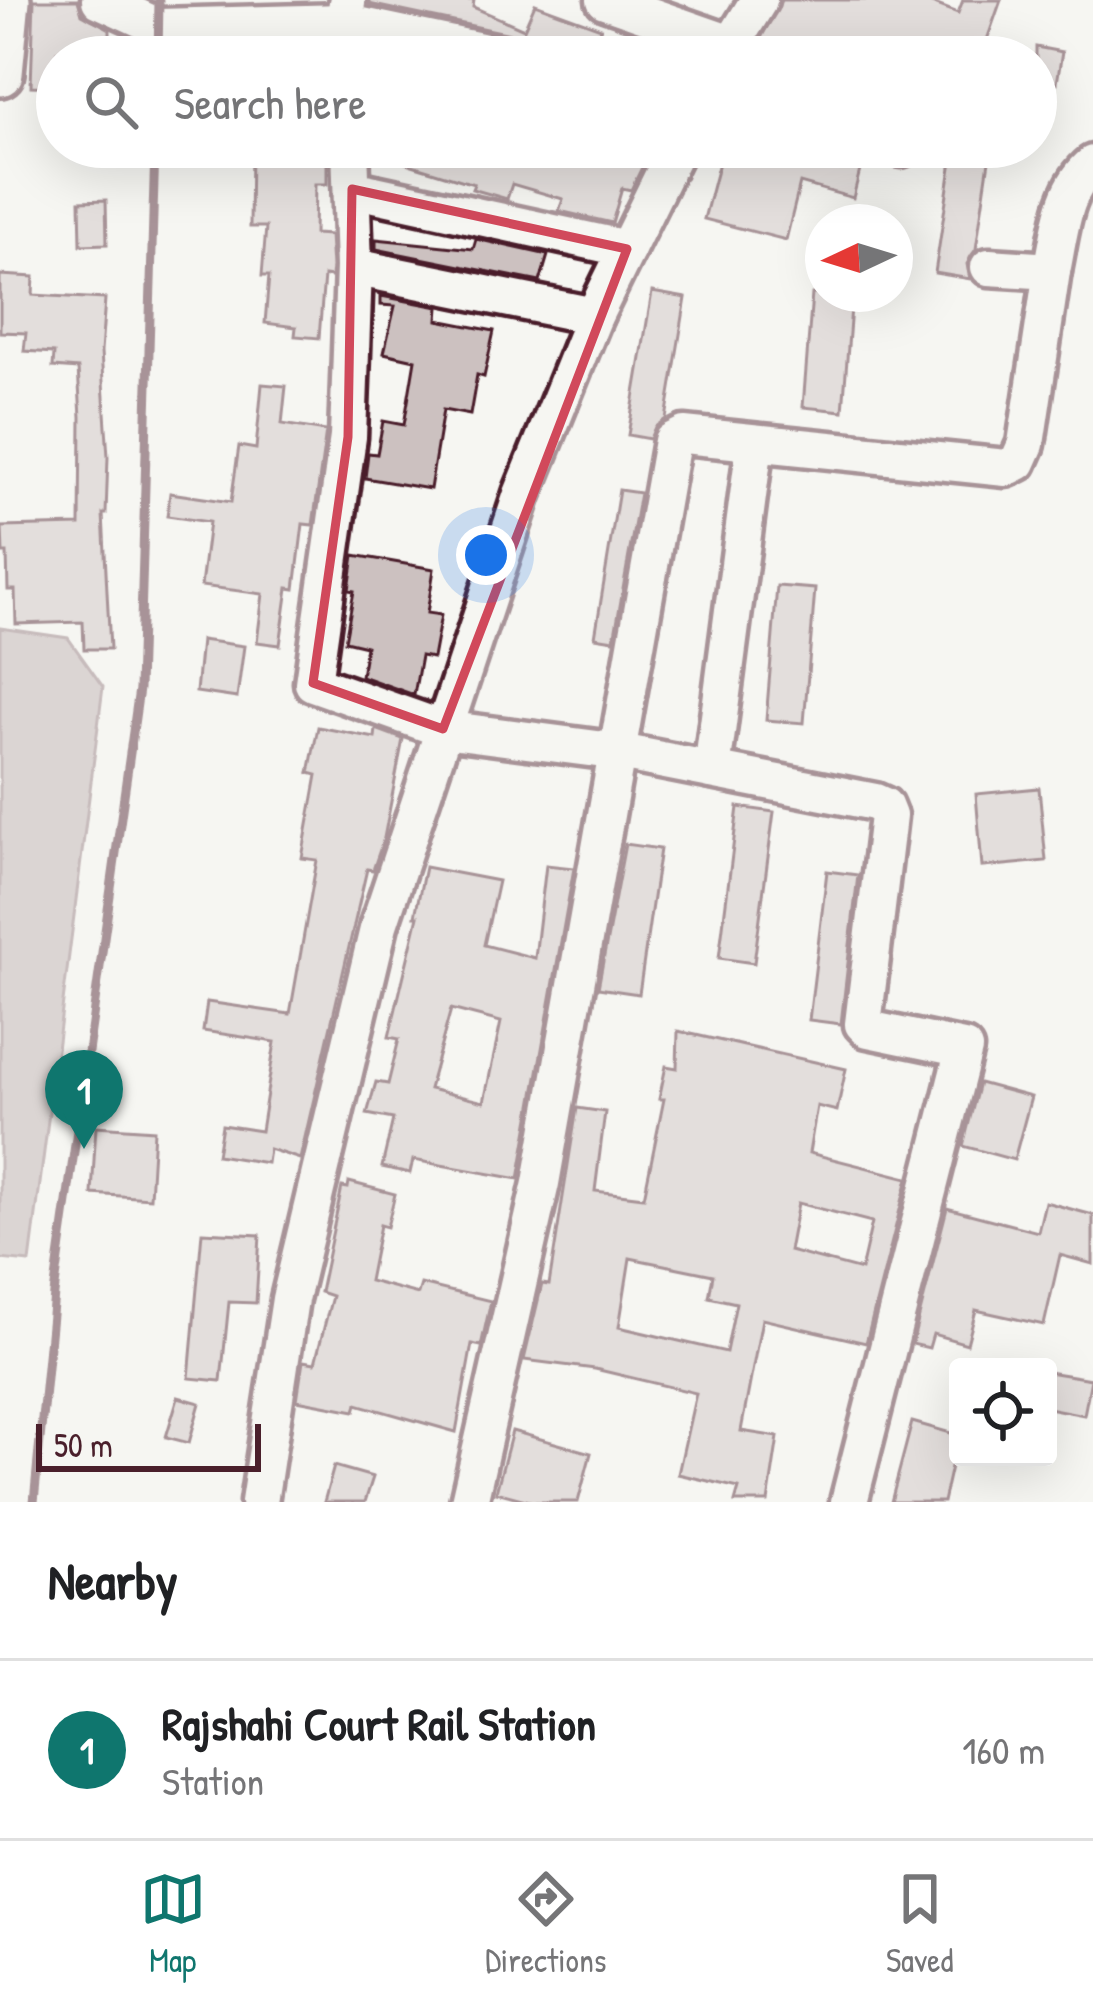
<!DOCTYPE html>
<html lang="en">
<head>
<meta charset="utf-8">
<style>
	body { margin:0; font-family:"Patrick Hand",sans-serif; background:#f6f6f6; color:#202124 }
	.controls { position:absolute; right:36px; bottom:36px; display:grid; overflow:hidden; border-radius:12px; box-shadow:0 12px 48px #0002 }
	.controls button { width:108px; height:108px; display:grid; place-items:center; padding:0; border:0; border-bottom:3px solid #e0e0e0; background:#fff; color:#202124; font:60px sans-serif }
	.compass { position:absolute; left:805px; top:204px; width:108px; height:108px; border-radius:50%; background:#fff; box-shadow:0 12px 48px #0002; rotate:266deg }
	.scale { position:absolute; left:36px; bottom:30px; width:225px; box-sizing:border-box; padding-left:12px; border:6px solid #4a1f2b; border-top:0; font-size:33px; line-height:42px; white-space:nowrap; color:#4a1f2b; -webkit-text-stroke:9px #f6f6f2; paint-order:stroke }
	.you { position:absolute; left:486px; top:555px; width:42px; height:42px; margin:-30px; border:9px solid #fff; border-radius:50%; background:#1a73e8; box-shadow:0 0 0 18px #1a73e833 }
	.badge { display:grid; place-items:center; width:78px; height:78px; border-radius:50%; background:#0f766e; color:#fff; font-size:39px; font-weight:700 }
	.pin { position:absolute; translate:-50% -99px; filter:drop-shadow(0 3px 6px #0008) }
	.pin::after { content:''; position:absolute; top:63px; width:42px; height:36px; background:inherit; clip-path:polygon(0 0,100% 0,50% 100%) }
	.list { margin:0; padding:0; list-style:none }
	h2 { display:flex; justify-content:space-between; align-items:center; height:156px; margin:0; padding:0 48px; font-size:51px }
	h2 small { font-size:39px; font-weight:400; color:#757577 }
	.list li { display:grid; grid-template-columns:78px 1fr auto; gap:36px; align-items:center; box-sizing:border-box; height:180px; padding:0 48px; border-top:3px solid #e0e0e0 }
	.list b { display:block; font-size:45px; white-space:nowrap }
	.list p { margin:0; font-size:39px; white-space:nowrap; color:#757577 }
	.list em { font-size:39px; font-style:normal; color:#757577 }
	.icon { flex:none; width:66px; height:66px; fill:none; stroke:currentColor; stroke-width:2; stroke-linecap:round; stroke-linejoin:round }
	.map { position:relative; flex:none; width:1093px; height:1502px; overflow:hidden }
	.search { position:absolute; background:#fff; box-shadow:0 12px 48px #0002; left:36px; right:36px; top:36px; height:132px; display:flex; align-items:center; gap:30px; box-sizing:border-box; padding:0 42px; border-radius:66px; color:#757577; font-size:45px }
	.sheet { height:336px; background:#fff }
	nav { display:flex; justify-content:space-around; align-items:center; box-sizing:border-box; height:168px; border-top:3px solid #e0e0e0; background:#fff; font-size:33px; color:#757577 }
	nav a { display:grid; justify-items:center; gap:6px }
	nav .on { color:#0f766e }
	.map>svg:first-child { display:block }
</style>
</head>
<body>
<div class="map">
<svg width="1093" height="1502" viewBox="0 0 1093 1502">
	<rect width="100%" height="100%" fill="#f6f6f2"/>
	<filter id="ink" filterUnits="userSpaceOnUse"><feTurbulence type="fractalNoise" baseFrequency=".00833" numOctaves="2"/><feDisplacementMap in="SourceGraphic" scale="24" xChannelSelector="R" yChannelSelector="G"/><feConvolveMatrix kernelMatrix="1 2 1 2 8 2 1 2 1" color-interpolation-filters="sRGB"/></filter>
	<g filter="url(#ink)">
		<path fill="#bbadae" stroke="#8e747a" stroke-width="3" d="M0,628L68,638L103,687L30,1262L0,1259Z"/>
		<g fill="#ccc1c0" stroke="#4a1f2b" stroke-width="3" fill-rule="evenodd">
			<path d="M34,0H78L82,14L110,29V51L57,52V87L31,86Z"/>
			<path d="M369,0H474L473,7L524,29L535,4L601,28L598,33L648,48L651,40L696,55L532,57L526,41L515,35L369,4Z"/>
			<path d="M781,0H924L958,13L963,0H1001L981,57H776L755,49Z"/>
			<path d="M323,45V57H231V48Z"/>
			<path d="M1036,47L1062,52L1057,83L1036,80Z"/>
			<path d="M251,147H327V184H315L314,234L330,235L332,267L331,277L324,276L319,338L295,336L296,327L265,323L269,276H262L266,227H250Z"/>
			<path d="M374,147H652L631,190L622,188L612,223L559,211L563,199L512,184L507,199L472,189L474,184L373,153Z"/>
			<path d="M723,147H824L863,158L853,198L800,183L786,240L704,219Z"/>
			<path d="M954,147H991L976,249L967,264L970,279L935,273Z"/>
			<path d="M106,200L107,244L81,245L80,201Z"/>
			<path d="M376,239L473,249L476,239L548,255L540,282L376,249Z"/>
			<path d="M0,275L34,277L33,295L105,299L101,352L108,457L106,514H103L110,649H84L83,622L16,624L15,590H8L7,553H3L2,527L80,525L81,417L78,369L53,367L54,353L24,351L26,333L0,332Z"/>
			<path d="M652,292L686,298L666,419L655,427L650,439L628,435Z"/>
			<path d="M812,294H852L843,411L803,407Z"/>
			<path d="M381,296L439,307L438,320L494,331L484,377L477,375L470,415L443,410L430,489L365,478L368,453L377,454L383,421L404,425L415,360L384,353L395,306L381,305Z"/>
			<path d="M262,384L286,386L282,424L326,431L313,525L303,524L295,589L288,588L280,645L257,642L263,594L201,586L209,522L167,516L170,493L231,502L239,446L256,449Z"/>
			<path d="M619,490L640,493L614,640L595,637Z"/>
			<path d="M354,555L434,569L427,613L441,615L433,658L421,656L414,695L361,676L366,646L345,641L354,591L349,590Z"/>
			<path d="M777,586L815,589L804,723L766,720Z"/>
			<path d="M201,640L244,646L237,698L196,692Z"/>
			<path d="M318,727L375,738L376,729L403,739L384,838L373,870L367,869L300,1159L269,1149L267,1163L217,1155L222,1125L261,1131L275,1042L203,1031L207,1002L290,1014L317,860L302,858L317,775L309,773Z"/>
			<path d="M1039,788L1046,861L982,867L976,794Z"/>
			<path d="M738,807L774,812L754,963L719,958Z"/>
			<path d="M625,844L660,849L639,994L598,988Z"/>
			<path d="M546,865L574,868L519,1179L413,1160L410,1173L382,1167L393,1119L367,1114L376,1082L388,1084L399,1039L389,1037L418,916H415L425,867L498,881L484,945L535,958ZM451,1009L501,1022L484,1102L429,1089Z"/>
			<path d="M827,871L858,875L841,1024L809,1020Z"/>
			<path d="M678,1031L846,1069L837,1111L817,1106L809,1153L908,1178L866,1343L762,1319L741,1431L778,1437L768,1502H735L739,1488L678,1474L696,1393L595,1369L524,1360L542,1284L549,1285L577,1108L605,1112L595,1191L644,1197L664,1099H659L666,1066L677,1068ZM798,1203L872,1222L861,1270L789,1251ZM630,1258L713,1275L709,1297L736,1303L726,1352L619,1327Z"/>
			<path d="M979,1083L1031,1097L1014,1160L963,1146Z"/>
			<path d="M96,1126L154,1130L150,1198L92,1194Z"/>
			<path d="M349,1182L395,1194L387,1227L380,1225L369,1281L418,1294L421,1284L491,1301L481,1346L472,1344L456,1432L357,1404L355,1411L297,1400L303,1361L315,1363L332,1296L320,1292L342,1187L348,1188Z"/>
			<path d="M1045,1202L1093,1215V1264L1060,1255L1044,1325L976,1310L967,1344L933,1334L929,1348L912,1344L947,1208L1038,1232Z"/>
			<path d="M202,1232L260,1235L256,1303L229,1302L221,1381L189,1378Z"/>
			<path d="M1048,1372L1091,1379L1084,1415L1048,1408Z"/>
			<path d="M178,1397L200,1403L189,1443L166,1437Z"/>
			<path d="M912,1422L958,1435L943,1502H891Z"/>
			<path d="M512,1431L591,1453L578,1502H533L496,1492Z"/>
			<path d="M334,1466L373,1477L365,1502H324Z"/>
		</g>
		<g fill="none" stroke-linecap="round" stroke-linejoin="round">
			<g stroke="#4a1f2b" stroke-width="45">
				<g id="minor">
					<path d="M100,0L159,27L344,22L346,57"/>
					<path d="M605,0L731,44"/>
					<path d="M347,3L344,22L510,57"/>
					<path d="M724,57L759,0"/>
					<path d="M350,147L354,267L348,437L313,683L443,729L620,752L875,802L884,806L888,816L863,1024L868,1029L964,1049L849,1502"/>
					<path d="M898,147L901,148"/>
					<path d="M352,189L627,249"/>
					<path d="M354,267L594,316"/>
					<path d="M989,267L1052,271C1060,234 1062,189 1093,164"/>
					<path d="M712,770L755,443"/>
					<path d="M259,1502L290,1299L379,925L522,494L594,316L677,147"/>
					<path d="M469,1502L541,1183L672,441L684,435L1006,468L1018,462L1026,444L1052,271"/>
				</g>
			</g>
			<g stroke="#4a1f2b" stroke-width="54">
				<path id="major" d="M0,73L7,0"/>
			</g>
			<use href="#minor" stroke="#f6f6f2" stroke-width="36"/>
			<use href="#major" stroke="#f6f6f2" stroke-width="45"/>
			<g stroke="#4a1f2b" stroke-width="9">
				<path d="M158,57L159,0"/>
				<path d="M34,1502L54,1294L139,689L155,147"/>
			</g>
		</g>
	</g>
	<path d="M0 0H1093V1502H0ZM352,189L627,249L443,729L313,683L348,437Z" fill="#f6f6f2" fill-opacity=".55" fill-rule="evenodd"/>
	<path fill="none" stroke="#d1495b" stroke-width="9" stroke-linejoin="round" d="M352,189L627,249L443,729L313,683L348,437Z"/>
</svg>
<div class="controls">
<button><svg class="icon" aria-label="locate" viewBox="0 0 24 24"><circle cx="12" cy="12" r="6"/><path d="M12 2v4M12 18v4M2 12h4M18 12h4"/></svg></button>
</div>
<svg class="compass" viewBox="-18 -18 36 36"><path d="M0-13l5 13h-10z" fill="#e53935"/><path d="M0 13l5-13h-10z" fill="#757577"/></svg>
<div class="scale">50 m</div>
<div class="you"></div>
<div class="pin badge" style="left:84px;top:1149px">1</div>
<div class="search"><svg class="icon" aria-label="search" viewBox="0 0 24 24"><circle cx="10" cy="10" r="6"/><path d="M15 15l6 6"/></svg>Search here</div>
</div>
<section class="sheet">
<h2>Nearby<small></small></h2>
<ul class="list">
<li><span class="badge">1</span><div><b>Rajshahi Court Rail Station</b><p>Station</p></div><em>160 m</em></li>
</ul>
</section>
<nav>
<a class="on"><svg class="icon" aria-label="map" viewBox="0 0 24 24"><path d="M3 6l6-2 6 2 6-2v14l-6 2-6-2-6 2zM9 4v14M15 6v14"/></svg>Map</a>
<a><svg class="icon" aria-label="directions" viewBox="0 0 24 24"><path d="M12 3l9 9-9 9-9-9zM9 14v-3h6M13 9l2 2-2 2"/></svg>Directions</a>
<a><svg class="icon" aria-label="saved" viewBox="0 0 24 24"><path d="M7 4h10v16l-5-4-5 4z"/></svg>Saved</a>
</nav>
</body>
</html>
